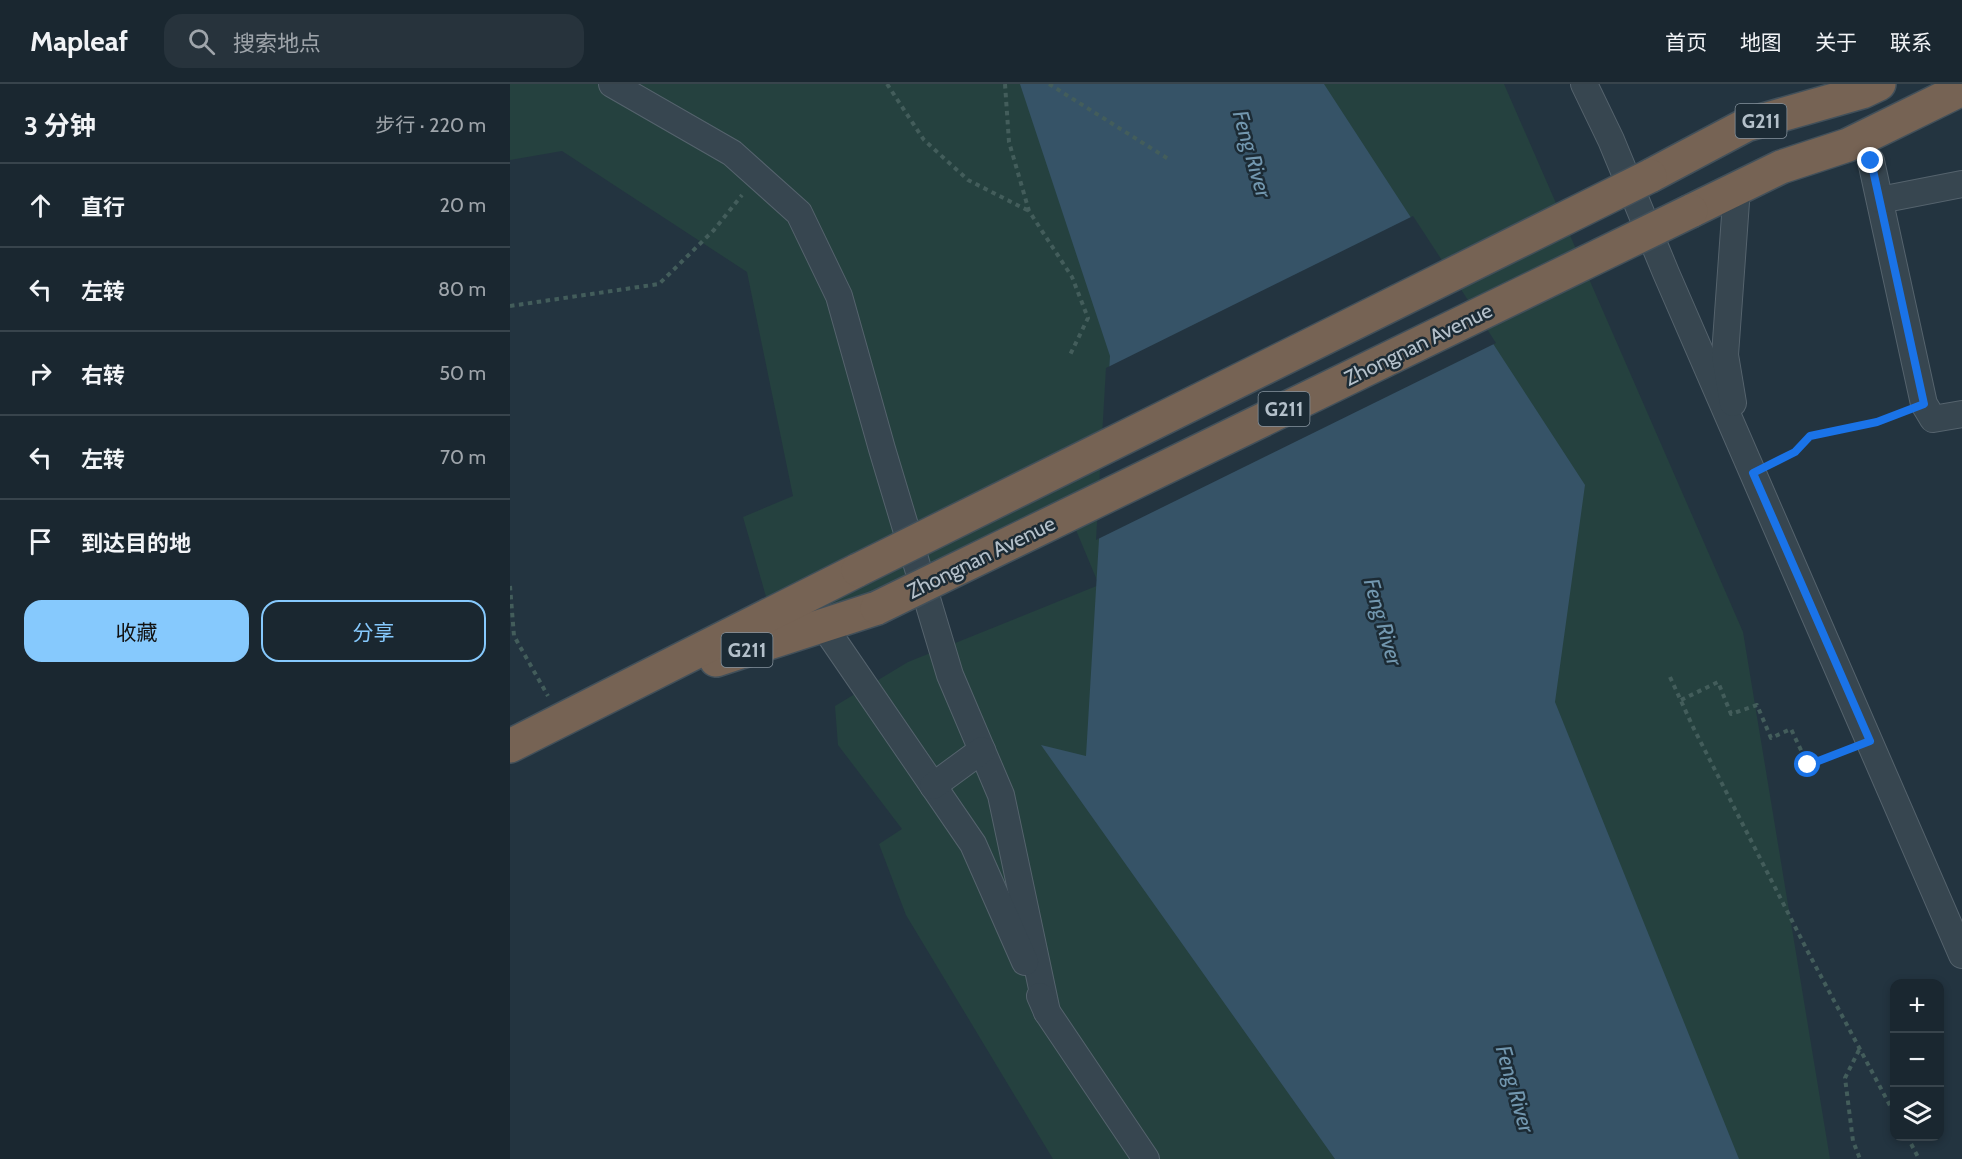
<!DOCTYPE html>
<html lang="zh">
<head>
<meta charset="utf-8">
<style>
	body { margin:0; font-family:Cabin,"Noto Sans SC",sans-serif; background:#27333c; color:#f1f3f6 }
	.controls { position:absolute; right:18px; bottom:18px; display:grid; overflow:hidden; border-radius:12px; box-shadow:0 3px 9px #0003 }
	.controls button { width:54px; height:54px; display:grid; place-items:center; padding:0; border:0; border-bottom:2px solid #38444c; background:#1a2730; color:#f1f3f6; font:30px sans-serif }
	.stop { position:absolute; width:18px; height:18px; margin:-14px; border:4px solid #1a73e8; border-radius:50%; background:#fff }
	.stop.end { background:#1a73e8; border-color:#fff; box-shadow:0 2px 6px #0008 }
	.list { margin:0; padding:0; list-style:none }
	h2 { display:flex; justify-content:space-between; align-items:center; height:78px; margin:0; padding:0 24px; font-size:26px }
	h2 small { font-size:20px; font-weight:400; color:#9fa5ab }
	.list li { display:grid; grid-template-columns:39px 1fr auto; gap:18px; align-items:center; box-sizing:border-box; height:84px; padding:0 24px; border-top:2px solid #38444c }
	.list b { display:block; font-size:22px; white-space:nowrap }
	.list em { font-size:20px; font-style:normal; color:#9fa5ab }
	.actions { display:flex; gap:12px; padding:18px 24px }
	.actions a { flex:1; padding:14px 0; border:2px solid #86c9fd; border-radius:18px; text-align:center; font-size:21px; color:#86c9fd }
	.actions .main { background:#86c9fd; color:#111 }
	.icon { flex:none; width:33px; height:33px; fill:none; stroke:currentColor; stroke-width:2; stroke-linecap:round; stroke-linejoin:round }
	.map { position:relative; flex:none; width:1452px; height:1075px; overflow:hidden }
	header { display:flex; align-items:center; gap:36px; box-sizing:border-box; height:84px; padding:0 30px; background:#1a2730; border-bottom:2px solid #38444c }
	header strong { font-size:28px }
	nav { display:flex; gap:33px; margin-inline-start:auto; font-size:21px }
	.search { width:420px; height:54px; background:#27333c; display:flex; align-items:center; gap:15px; box-sizing:border-box; padding:0 21px; border-radius:18px; color:#9fa5ab; font-size:22px }
	main { display:flex }
	aside { flex:1; background:#1a2730 }
	.map>svg:first-child { display:block }
</style>
</head>
<body>
<header>
<strong>Mapleaf</strong>
<div class="search"><svg class="icon" aria-label="search" viewBox="0 0 24 24"><circle cx="10" cy="10" r="6"/><path d="M15 15l6 6"/></svg>搜索地点</div>
<nav><a>首页</a><a>地图</a><a>关于</a><a>联系</a></nav>
</header>
<main>
<aside>
<h2>3 分钟<small>步行 · 220 m</small></h2>
<ul class="list">
<li><svg class="icon" aria-label="ahead" viewBox="0 0 24 24"><path d="M12 20V5M6 11l6-6 6 6"/></svg><div><b>直行</b></div><em>20 m</em></li>
<li><svg class="icon" aria-label="left" viewBox="0 0 24 24"><path d="M17 20v-9H6M10 6l-5 5 5 5"/></svg><div><b>左转</b></div><em>80 m</em></li>
<li><svg class="icon" aria-label="right" viewBox="0 0 24 24"><path d="M7 20v-9h11M14 6l5 5-5 5"/></svg><div><b>右转</b></div><em>50 m</em></li>
<li><svg class="icon" aria-label="left" viewBox="0 0 24 24"><path d="M17 20v-9H6M10 6l-5 5 5 5"/></svg><div><b>左转</b></div><em>70 m</em></li>
<li><svg class="icon" aria-label="arrive" viewBox="0 0 24 24"><path d="M6 21V4h12l-3 4 3 4H6"/></svg><div><b>到达目的地</b></div></li>
</ul>
<div class="actions"><a class="main">收藏</a><a>分享</a></div>
</aside>
<div class="map">
<svg width="1452" height="1075" viewBox="0 0 1452 1075">
	<rect width="100%" height="100%" fill="#233440"/>
	<path fill="#25413f" d="M0,0H994L1233,548L1320,1075H543L396,831L369,760L392,745L328,661L325,622L398,578L589,501L556,422L433,484L266,547L233,433L283,412L237,188L52,67L0,76Z"/>
	<path fill="#365367" d="M510,0H814L1075,401L1045,618L1229,1075H825L531,661L576,672L600,272Z"/>
	<path fill="#233440" d="M903,132L986,259L586,456L596,284Z"/>
	<g fill="none" stroke-linecap="round" stroke-linejoin="round">
		<path stroke="#394955" stroke-width="26" stroke-dasharray="26 13" stroke-linecap="butt" d="M1345,0L1359,68"/>
		<g stroke="#55636d" stroke-width="28">
			<g id="minor">
				<path d="M102,0L222,69L289,129L329,212L372,365L440,591L491,711L537,928"/>
				<path d="M1074,0L1101,56L1156,189L1452,871"/>
				<path d="M1361,77L1414,320L1423,335L1452,330"/>
				<path d="M1370,116L1452,100"/>
				<path d="M1223,319L1215,271L1227,104"/>
				<path d="M313,541L463,760L515,878"/>
				<path d="M423,702L472,666"/>
				<path d="M530,912L537,928L636,1075"/>
			</g>
		</g>
		<g stroke="#42505a" stroke-width="36">
			<g id="highway">
				<path d="M1140,92L1236,41L1352,8L1369,0"/>
				<path d="M1181,127L1271,83L1338,61L1452,5"/>
				<path d="M206,576L367,524"/>
				<path d="M0,662L348,486"/>
			</g>
		</g>
		<g stroke="#435d5b" stroke-width="4" stroke-dasharray="4.5 4.5" stroke-linecap="butt">
			<path d="M377,0L414,56L458,96L519,127"/>
			<path d="M495,0L499,58L519,127L562,193L578,234L560,271"/>
			<path d="M539,0L660,76"/>
			<path d="M0,222L149,200L204,146L232,111"/>
			<path d="M1265,378L1285,368L1300,352L1367,338L1392,328"/>
			<path d="M0,502L4,552L38,612"/>
			<path d="M1160,593L1183,643L1298,868L1384,1029"/>
			<path d="M1171,616L1208,598L1221,630L1247,621L1261,654L1281,645L1298,681L1337,666"/>
			<path d="M1349,966L1335,994L1343,1057L1350,1075"/>
			<path d="M1397,1052L1409,1075"/>
		</g>
		<use href="#minor" stroke="#374650" stroke-width="26"/>
		<use href="#highway" stroke="#766354" stroke-width="33"/>
		<g stroke="#42505a" stroke-width="36" stroke-linecap="butt">
			<g id="highway-bridge">
				<path d="M348,486L1140,92"/>
				<path d="M367,524L1181,127"/>
			</g>
		</g>
		<use href="#highway-bridge" stroke="#766354" stroke-width="33"/>
	</g>
	<g fill="none" stroke-linecap="round" stroke-linejoin="round">
		<path stroke="#1a73e8" stroke-width="8" d="M1298,681L1360,657L1243,389L1285,368L1300,352L1367,338L1414,320L1361,77"/>
	</g>
	<g text-anchor="middle" dominant-baseline="central" stroke-width="5" stroke-linejoin="round" paint-order="stroke">
		<g fill="#1c2b35" stroke="#86939d" stroke-width="1.5">
			<rect x="1225.5" y="20" width="51" height="34" rx="4.5"/>
			<rect x="748.5" y="308" width="51" height="34" rx="4.5"/>
			<rect x="211.5" y="549" width="51" height="34" rx="4.5"/>
		</g>
		<g font-size="20" font-weight="bold" fill="#b4c0ca">
			<text x="1251" y="37">G211</text>
			<text x="774" y="325">G211</text>
			<text x="237" y="566">G211</text>
		</g>
		<g font-size="21" fill="#b4c0ca" stroke="#1c2b35">
			<text transform="translate(908 260) rotate(-26)">Zhongnan Avenue</text>
			<text transform="translate(471 473) rotate(-26)">Zhongnan Avenue</text>
		</g>
		<g font-size="22" font-style="italic" fill="#7297af" stroke="#1c2b35">
			<text transform="translate(742 70) rotate(74)">Feng River</text>
			<text transform="translate(873 538) rotate(74)">Feng River</text>
			<text transform="translate(1005 1005) rotate(74)">Feng River</text>
		</g>
	</g>
</svg>
<div class="controls">
<button>+</button>
<button>−</button>
<button><svg class="icon" aria-label="layers" viewBox="0 0 24 24"><path d="M12 4l9 5-9 5-9-5zM3 14l9 5 9-5"/></svg></button>
</div>
<div class="stop" style="left:1298px;top:681px"></div>
<div class="stop end" style="left:1361px;top:77px"></div>
</div>
</main>
</body>
</html>
